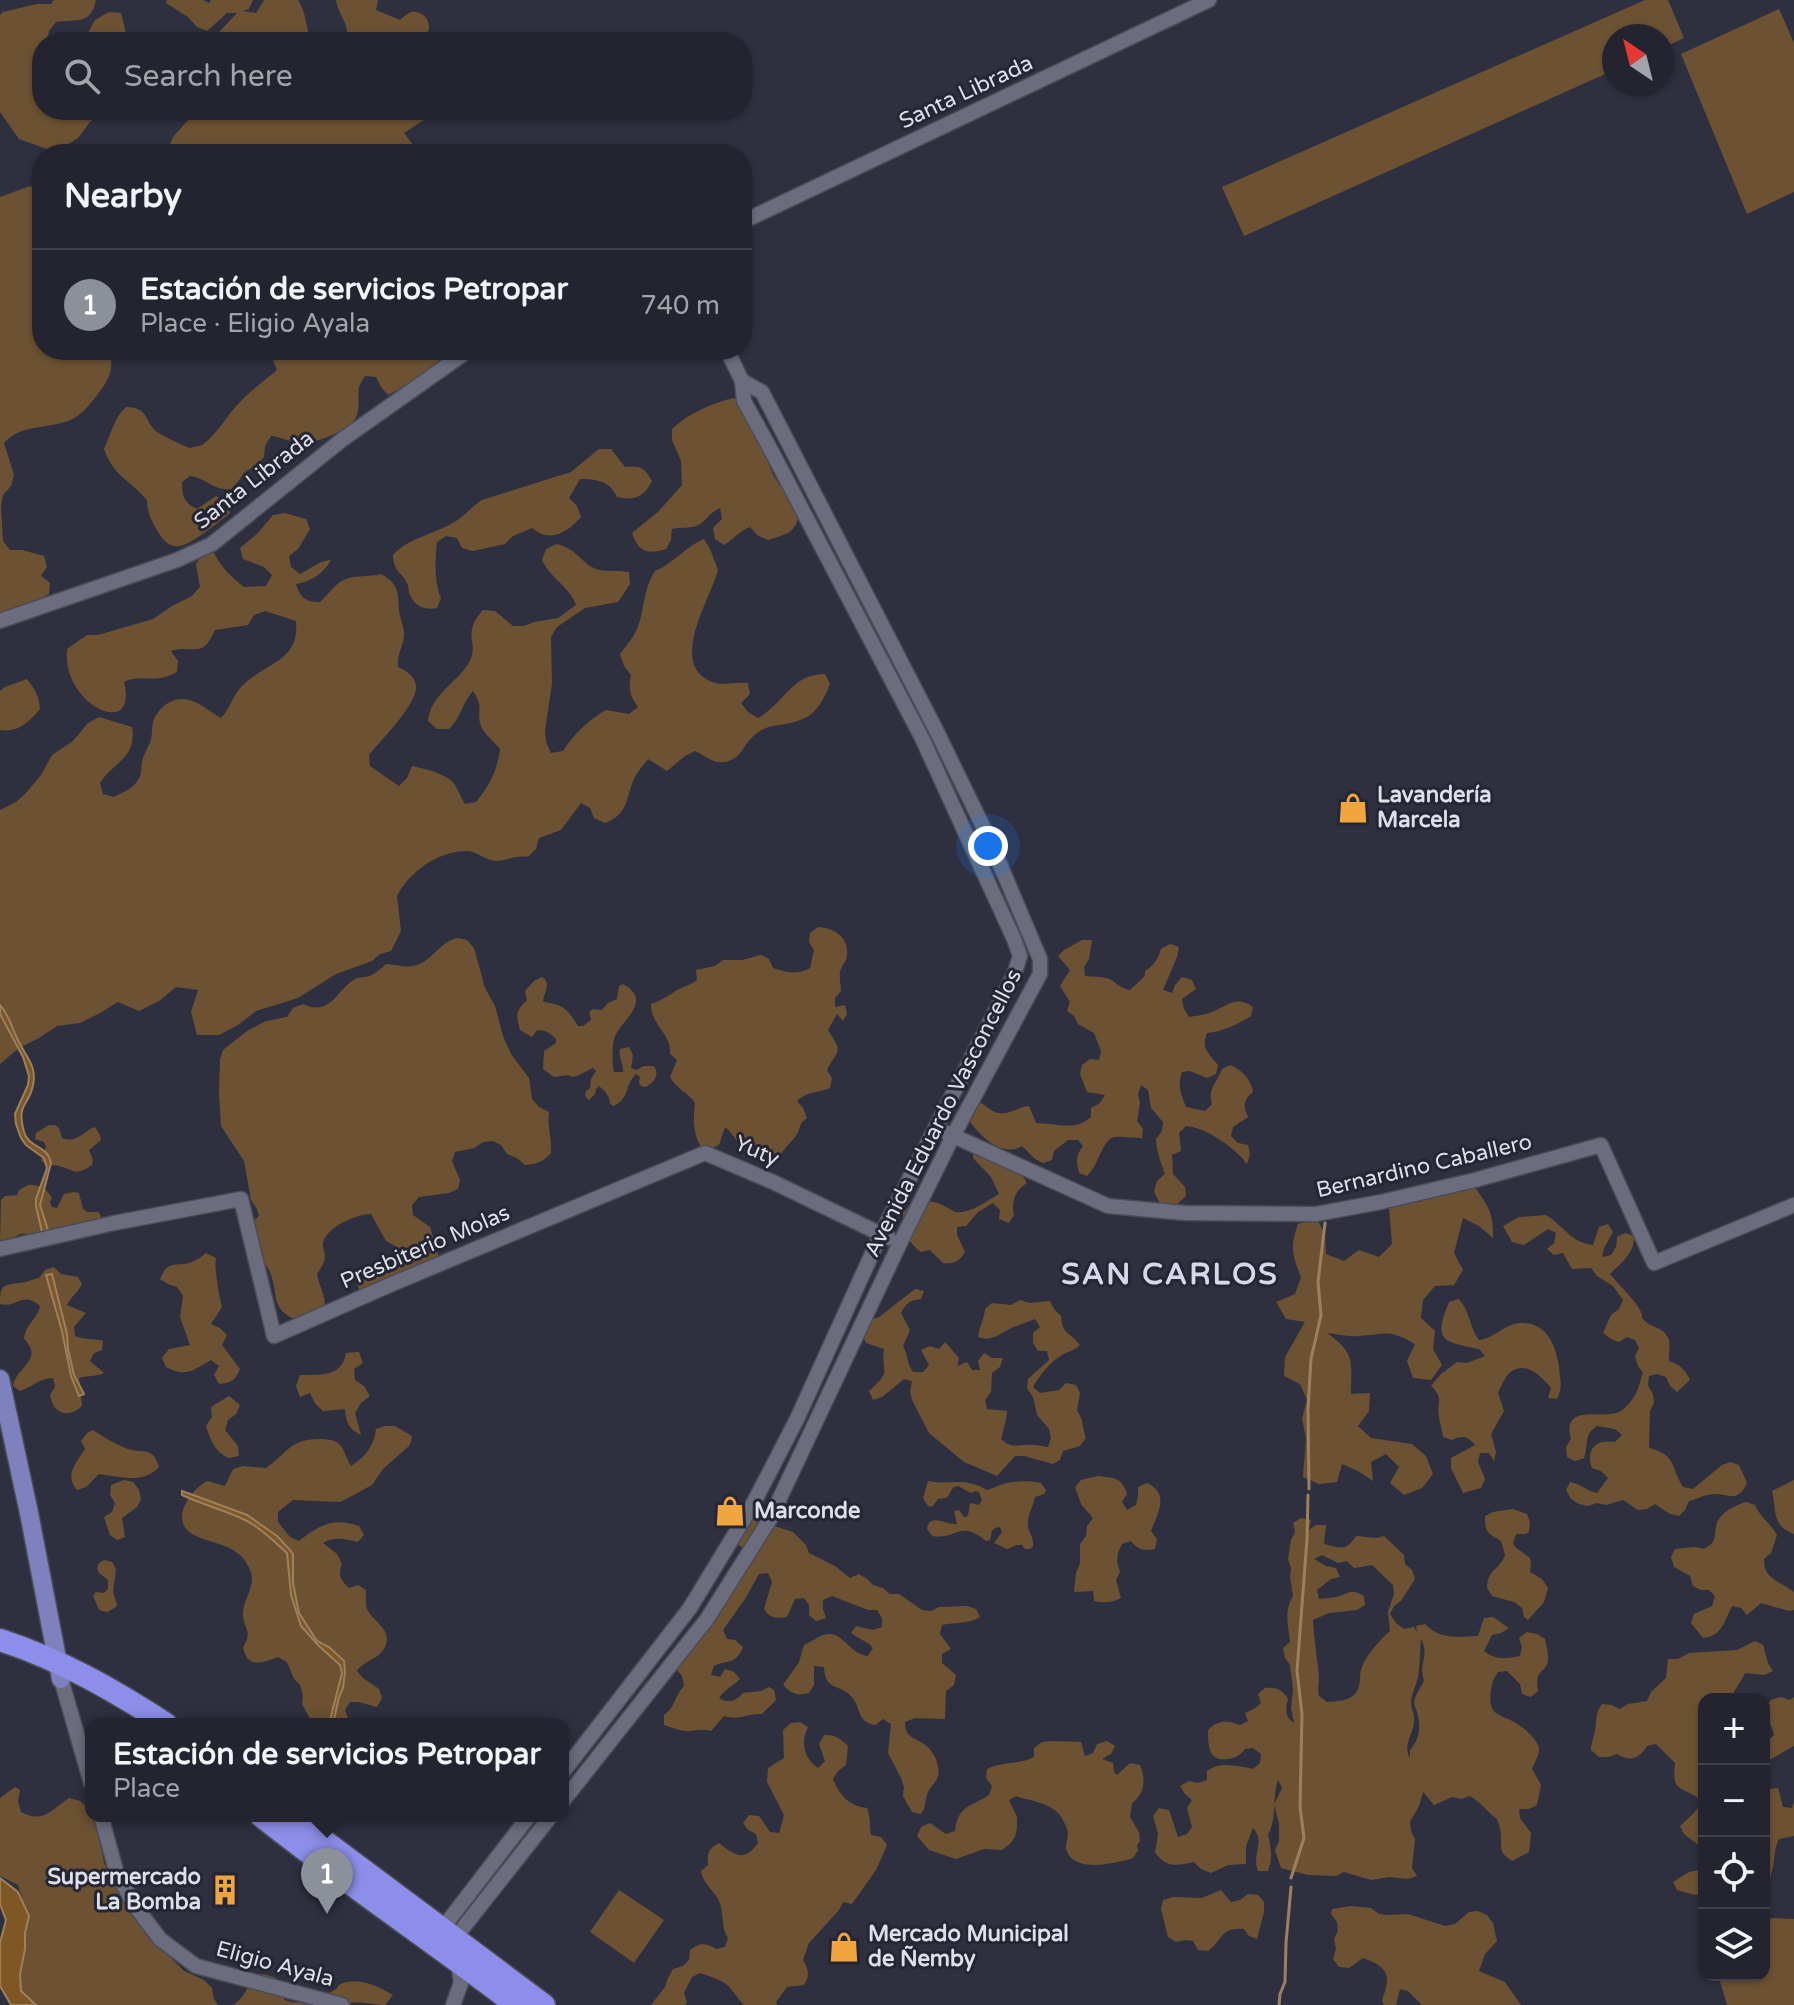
<!DOCTYPE html>
<html lang="en">
<head>
<meta charset="utf-8">
<style>
	body { margin:0; font-family:"Varela Round",sans-serif; background:#2b2c37; color:#f1f3f6 }
	.controls { position:absolute; right:24px; bottom:24px; display:grid; overflow:hidden; border-radius:16px; box-shadow:0 2px 6px #0004 }
	.controls button { width:72px; height:72px; display:grid; place-items:center; padding:0; border:0; border-bottom:2px solid #40414b; background:#23242f; color:#f1f3f6; font:40px sans-serif }
	.compass { position:absolute; left:1602px; top:24px; width:72px; height:72px; border-radius:50%; background:#23242f; box-shadow:0 2px 6px #0004; rotate:325deg }
	.you { position:absolute; left:988px; top:846px; width:28px; height:28px; margin:-20px; border:6px solid #fff; border-radius:50%; background:#1a73e8; box-shadow:0 0 0 12px #1a73e833 }
	.badge { display:grid; place-items:center; width:52px; height:52px; border-radius:50%; background:#8c9099; color:#fff; font-size:26px; font-weight:700 }
	.pin { position:absolute; translate:-50% -66px; filter:drop-shadow(0 2px 4px #0008) }
	.pin::after { content:''; position:absolute; top:42px; width:28px; height:24px; background:inherit; clip-path:polygon(0 0,100% 0,50% 100%) }
	.popup { position:absolute; left:85px; top:1718px; width:484px; height:104px; box-sizing:border-box; display:grid; place-content:center; border-radius:16px; background:#23242f; filter:drop-shadow(0 2px 6px #0005); font-size:26px; white-space:nowrap; color:#a3a4aa }
	.popup b { font-size:30px; color:#f1f3f6 }
	.popup::after { content:''; position:absolute; left:50%; top:100%; margin-left:-16px; border:16px solid transparent; border-top-color:#23242f }
	.list { margin:0; padding:0; list-style:none }
	h2 { display:flex; justify-content:space-between; align-items:center; height:104px; margin:0; padding:0 32px; font-size:34px }
	h2 small { font-size:26px; font-weight:400; color:#a3a4aa }
	.list li { display:grid; grid-template-columns:52px 1fr auto; gap:24px; align-items:center; box-sizing:border-box; height:112px; padding:0 32px; border-top:2px solid #40414b }
	.list b { display:block; font-size:30px; white-space:nowrap }
	.list p { margin:0; font-size:26px; white-space:nowrap; color:#a3a4aa }
	.list em { font-size:26px; font-style:normal; color:#a3a4aa }
	.icon { flex:none; width:44px; height:44px; fill:none; stroke:currentColor; stroke-width:2; stroke-linecap:round; stroke-linejoin:round }
	.map { position:relative; flex:none; width:1794px; height:2005px; overflow:hidden }
	.search { position:absolute; background:#23242f; box-shadow:0 2px 6px #0004; left:32px; top:32px; width:720px; height:88px; display:flex; align-items:center; gap:20px; box-sizing:border-box; padding:0 28px; border-radius:32px; color:#a3a4aa; font-size:30px }
	.panel { position:absolute; background:#23242f; box-shadow:0 2px 6px #0004; left:32px; top:144px; width:720px; height:216px; border-radius:32px }
	.map>svg:first-child { display:block }
</style>
</head>
<body>
<div class="map">
<svg width="1794" height="2005" viewBox="0 0 1794 2005">
	<rect width="100%" height="100%" fill="#2f303f"/>
	<g fill="#6c5233" fill-rule="evenodd">
		<path d="M54,0H96C91,25 77,19 56,22L49,31L47,42H42V110H103L90,122L78,138L68,144L47,149L19,139L0,112V15L3,12L37,4H51Z"/>
		<path d="M167,0H203L209,3L211,0H253L249,9L243,11L256,13L264,0H298C307,13 305,28 312,42H217L220,31L237,13H227L207,31L197,27L188,17L166,3Z"/>
		<path d="M336,0H378L376,10L400,20C402,18 408,13 411,12C425,9 436,27 424,37C410,47 366,42 347,42C350,23 339,17 336,0Z"/>
		<path d="M1645,0H1668L1684,38L1662,48V36H1614V70L1244,236L1222,187Z"/>
		<path d="M1779,9L1794,43V192L1747,214L1681,54Z"/>
		<path d="M109,12L121,13L127,37L134,42H83L95,20Z"/>
		<path d="M177,110H434L430,116L404,133L420,154H166L173,137L188,120L182,111Z"/>
		<path d="M30,186L40,192L34,214L42,223V350H110C113,367 111,377 100,391C92,402 82,416 68,421C46,429 21,424 4,443L14,475L11,486L3,495L1,506L3,541L10,550H22L44,556L47,567L41,576L50,583L49,594L31,605L0,618V197Z"/>
		<path d="M275,350H441L445,357L441,368L388,395L381,387L376,377L365,376C363,379 360,384 359,387C357,398 361,410 355,419C347,431 317,443 303,443C292,443 282,437 271,436L265,446L264,457L256,466L246,471L232,489C212,491 209,479 190,476L182,482C182,496 184,503 197,509L216,496L226,502L230,513C222,520 213,526 204,533C185,546 171,556 157,530C151,520 147,512 147,500C130,480 114,477 104,449C111,434 114,418 126,407C150,408 143,420 157,432C159,434 188,448 190,448C191,448 201,445 202,445C215,437 228,414 239,403C250,391 264,381 277,370L273,360Z"/>
		<path d="M734,398L742,402L749,411L773,475L799,513C796,534 786,534 768,540L757,535L750,527C739,531 734,539 724,545L715,539L713,528L722,519L720,508C708,513 704,525 693,527C686,528 679,527 672,529L671,540L666,549C648,555 638,552 632,533L659,511L682,485L681,461L672,440V429C689,413 712,403 734,398Z"/>
		<path d="M599,449H611L625,467C640,465 645,468 652,481C644,497 634,501 617,497C610,481 597,479 580,479L569,498L577,506L581,517C567,533 550,543 532,528L513,536L505,544L473,551L462,548L457,538L446,536L437,542C435,560 434,582 441,598L437,608C425,610 415,607 410,595C408,591 409,586 407,583C400,570 394,572 393,555C409,537 436,534 456,521C466,515 472,506 482,500L571,472Z"/>
		<path d="M285,513L306,519L310,529L298,549L289,556L291,567L300,574C312,568 318,561 331,560C323,574 312,581 296,584C300,598 306,602 320,602C328,595 335,583 346,579C357,575 370,577 381,574C399,584 398,592 399,611C400,619 405,628 404,636C403,648 397,653 398,667C406,671 414,675 416,685C419,703 380,741 369,755L370,766L399,786L407,778L412,766C423,768 450,775 455,785C459,792 461,798 465,804L476,802C490,785 497,771 500,749C494,741 482,733 480,723C477,709 484,708 473,691C462,703 462,716 449,729H437L428,721C430,696 456,683 468,664C481,644 460,635 483,610L495,611L513,626H524L534,622L558,618L576,605C569,586 550,578 542,560L546,549L557,544C577,549 581,563 596,569C604,572 618,570 629,572L630,584L618,602L585,608L557,627L551,637L552,684L545,730L546,742L551,753L563,751C574,734 588,720 606,710L629,714L638,707C630,696 628,688 631,675L624,666L620,654C626,646 634,637 638,627C645,607 643,590 655,571C674,563 685,547 704,539L710,549L718,570C711,598 667,665 712,682C723,686 736,682 748,683L750,694L741,703L748,712L758,718C785,703 791,674 825,674L830,684C819,712 809,721 779,725C770,726 763,728 756,734C743,743 742,760 724,762C713,764 705,755 695,751L685,756L667,771L648,759C643,766 636,773 633,781C626,800 627,815 605,823L594,818L590,808L581,803L561,830L539,838L536,849L528,857C517,855 508,860 497,861C486,861 478,852 468,851C439,850 409,872 397,896L401,931L391,951L380,954L372,961L336,974L298,998L256,1011L238,1025L219,1035H197L191,1012L198,990L176,987L159,1001L139,1011L118,1002L100,1013L80,1023L57,1026L39,1038L19,1048L0,1064V810L16,802L25,794L41,775L52,755L73,741L88,723L99,717L132,727C137,759 114,761 100,783L103,794L114,797C121,793 130,790 135,784C142,777 141,770 142,761C144,754 147,749 150,743C153,736 151,727 154,719C159,708 171,698 183,699C198,700 208,711 221,718C230,709 233,695 242,686C266,662 300,662 296,621L265,611L254,615L248,625L215,630C202,660 194,644 171,651L178,661L177,672C154,685 141,673 124,682C139,741 61,705 67,649L87,635H98L153,619L172,606L192,596L200,587L196,564L203,554L214,553C221,567 232,578 244,587L266,586L272,575L264,567L243,559L240,548L258,533L273,515Z"/>
		<path d="M27,679C35,689 39,696 40,709C29,722 18,733 0,730V691L5,687Z"/>
		<path d="M818,927C834,928 849,937 847,955C847,961 841,966 840,972C839,977 841,986 841,991L835,998V1007L845,1005L847,1014L843,1021L837,1014L828,1030C844,1055 838,1048 827,1070L832,1078L830,1088C818,1093 807,1091 797,1101L803,1108L807,1118L801,1123C797,1139 792,1139 783,1151C778,1157 777,1161 770,1166L768,1157L762,1150L746,1156L743,1146C735,1141 733,1133 725,1127L719,1145L711,1149L701,1147C693,1134 693,1118 695,1103C688,1092 676,1089 670,1077L677,1060L670,1054C672,1034 650,1024 651,1004C662,1000 668,996 677,990C684,986 691,985 697,980L696,970L715,966L723,960H742L761,955L769,959L773,968C787,972 796,976 810,968L814,950L809,942L810,933Z"/>
		<path d="M458,938L467,940L474,948L485,988L495,1006L503,1036L511,1054L529,1078L532,1099L539,1107L549,1112C547,1126 552,1139 551,1153C543,1162 537,1164 525,1165L517,1158L507,1154L501,1145L493,1141L483,1142L474,1148L455,1152L452,1161L460,1180L458,1189L449,1193L419,1197L412,1205L413,1215L430,1227L439,1257L389,1292L371,1301L362,1295L357,1284C364,1265 382,1269 399,1261L404,1251L386,1241L371,1214C357,1214 326,1227 323,1243C322,1248 325,1251 325,1256C325,1263 320,1269 317,1274C319,1285 324,1293 325,1304L320,1312L302,1322C268,1310 280,1298 270,1272C268,1267 263,1262 260,1256C254,1247 252,1236 248,1226L259,1216L257,1209L251,1200L244,1161L221,1126L219,1093L220,1060L223,1050L247,1031L266,1021L287,1017L293,1008L303,1004C332,1018 337,987 357,978C361,977 366,977 370,976C376,973 381,969 386,964C395,964 404,968 413,966C432,963 439,941 458,938Z"/>
		<path d="M1082,940H1092L1089,959L1084,967L1085,976C1092,977 1100,976 1106,978C1116,980 1117,988 1130,990L1145,976V971C1154,965 1158,959 1161,949L1170,944L1179,947L1177,957L1163,990L1172,993L1175,985L1182,977L1192,980L1196,989L1182,999L1184,1009L1189,1017C1195,1016 1203,1015 1209,1013C1227,1007 1235,994 1253,1007L1251,1016C1238,1024 1222,1032 1207,1033C1201,1048 1208,1053 1218,1065L1216,1074L1207,1078L1190,1071L1182,1072C1177,1086 1181,1094 1186,1107L1205,1111L1212,1104C1207,1089 1217,1083 1222,1069L1230,1065C1242,1070 1251,1079 1253,1092C1243,1100 1243,1106 1248,1117L1233,1127L1231,1136L1238,1143L1248,1145L1250,1154L1247,1164C1236,1148 1205,1127 1186,1126L1179,1133L1181,1151L1172,1155L1173,1174L1185,1187L1186,1196L1173,1208L1163,1207L1158,1200L1154,1191L1157,1181L1165,1174C1161,1163 1156,1150 1156,1139L1162,1131L1163,1122L1151,1108L1148,1090L1141,1085L1138,1094L1140,1103L1137,1121L1143,1129L1142,1138C1136,1138 1118,1136 1114,1137C1102,1140 1098,1167 1087,1176L1079,1173C1076,1161 1076,1155 1083,1146L1078,1140H1068L1054,1151L1052,1160L1043,1163L1035,1159L1022,1146C1000,1159 976,1132 965,1114L976,1101C984,1103 988,1109 995,1112C1007,1117 1017,1107 1029,1106L1036,1123C1055,1123 1075,1132 1091,1117V1108L1100,1103L1105,1095L1087,1092L1080,1074L1082,1065L1090,1059L1099,1060L1101,1051L1094,1033L1078,1024L1074,1016L1067,1011L1070,1002L1060,986L1070,970L1058,956L1064,950Z"/>
		<path d="M542,977C552,984 544,992 543,1001C547,1003 551,1003 555,1004C568,1008 571,1016 578,1026H583L591,1020L589,1012L593,1009L602,1010L608,1003L617,999L619,986L623,984C655,1002 619,1021 614,1039C612,1047 612,1064 614,1072H623C624,1064 618,1057 620,1049L629,1047L633,1055L631,1068L636,1070L644,1066H654C660,1076 654,1082 646,1087L641,1086L639,1082L640,1077L636,1074C624,1085 631,1097 614,1106L610,1104C610,1096 605,1091 599,1086L596,1089L595,1094L589,1100L585,1096L586,1091L590,1088L591,1079L596,1071L593,1068L577,1076L572,1077L568,1075L554,1077L543,1069L544,1051L556,1043V1039C550,1033 546,1030 537,1030L532,1037L520,1030C516,1014 515,1012 527,1000L525,991L534,981Z"/>
		<path d="M49,1125H55L59,1128L62,1138C77,1144 83,1131 95,1127L100,1135L101,1140L89,1150L93,1160L92,1165C74,1177 76,1170 59,1166C50,1164 48,1168 41,1160L46,1147L44,1142L35,1139L36,1133Z"/>
		<path d="M974,1149L1001,1158L1013,1172L1022,1175L1027,1183C1015,1190 1011,1202 1014,1215L1009,1223L999,1219L1000,1210L993,1203L978,1212L966,1226L957,1227V1235L965,1252C959,1262 954,1264 943,1263L930,1250L921,1252C907,1243 904,1228 903,1213C912,1200 923,1199 938,1203C944,1205 950,1210 956,1212C970,1214 987,1201 999,1194L991,1177L973,1158Z"/>
		<path d="M1454,1181L1474,1186C1488,1206 1494,1213 1493,1238L1479,1226L1463,1218L1454,1253L1463,1270L1454,1285L1435,1286L1423,1300L1421,1318L1435,1331L1433,1349L1442,1365L1431,1380L1413,1378L1407,1361L1415,1344C1389,1329 1387,1334 1359,1336C1348,1337 1337,1334 1327,1333C1356,1354 1351,1361 1351,1394L1370,1393L1369,1411L1358,1426L1371,1438L1412,1444L1426,1456L1433,1474L1422,1488L1404,1495L1390,1483L1399,1467L1386,1454L1371,1462L1373,1481L1358,1471L1342,1464L1337,1482L1319,1484L1303,1477L1306,1438L1302,1419L1307,1400L1300,1384L1284,1376L1285,1357L1305,1322L1286,1319L1276,1302L1295,1294L1301,1277C1292,1255 1290,1246 1298,1224L1317,1219L1325,1235L1326,1254L1344,1261L1359,1250L1379,1257L1392,1244L1389,1207L1401,1202H1420Z"/>
		<path d="M28,1185C38,1184 47,1189 52,1198L50,1202L52,1207L57,1208L64,1194L74,1192L79,1193L83,1209L87,1212H98L101,1216L100,1222L34,1238C18,1227 16,1241 0,1242L1,1200L5,1196L17,1195L19,1190Z"/>
		<path d="M1546,1215C1563,1225 1571,1243 1593,1245L1599,1227L1608,1224L1613,1232L1604,1248L1602,1257L1611,1255L1616,1247L1617,1237L1625,1233L1634,1236C1635,1253 1621,1263 1610,1274C1619,1285 1634,1299 1640,1310C1645,1319 1638,1315 1646,1322C1653,1328 1662,1327 1667,1336C1672,1343 1668,1353 1669,1361C1680,1365 1685,1369 1690,1380L1677,1392L1670,1386L1666,1377L1657,1374L1649,1376L1648,1386L1653,1394L1654,1403L1650,1411L1649,1448C1677,1455 1670,1466 1683,1487L1693,1489L1722,1465L1730,1462L1739,1465L1747,1483C1736,1507 1725,1490 1708,1495C1701,1496 1696,1500 1689,1501L1685,1510L1679,1516L1670,1514L1655,1504L1647,1509L1638,1510L1623,1500L1606,1505L1597,1503L1588,1506L1579,1504L1571,1499L1566,1490L1570,1482C1581,1484 1587,1491 1597,1493L1608,1478L1601,1471L1592,1468C1585,1449 1596,1439 1615,1442L1622,1435L1615,1429L1597,1426C1583,1435 1589,1444 1584,1458L1575,1461L1567,1457L1566,1447L1571,1439C1561,1401 1605,1421 1621,1411C1626,1408 1635,1397 1637,1391C1640,1385 1640,1379 1643,1373L1638,1366L1635,1356L1639,1348L1635,1340L1627,1337L1619,1342L1611,1339L1603,1333L1611,1315L1619,1309L1623,1300L1613,1286L1597,1276L1591,1268L1572,1269L1563,1253L1554,1255L1547,1249L1554,1243L1556,1233L1548,1229L1524,1245L1512,1242L1503,1226L1519,1217Z"/>
		<path d="M206,1253L216,1258C214,1267 219,1296 222,1307L211,1324L220,1328L227,1335L222,1345L240,1369C236,1380 231,1383 219,1384L214,1375L219,1366L211,1360C193,1370 187,1378 166,1367L162,1358L169,1349L190,1345L180,1317L183,1296L177,1287L168,1284L160,1279C169,1257 178,1269 194,1261C199,1259 202,1256 206,1253Z"/>
		<path d="M54,1267L61,1274L78,1277L82,1284C78,1293 71,1296 67,1305L86,1313L74,1327L75,1336C85,1340 93,1338 103,1341L102,1350L94,1353L90,1361L104,1373C96,1377 89,1375 79,1378L82,1406C68,1419 53,1414 50,1395L55,1387L53,1378C40,1378 32,1387 20,1391L13,1386C16,1367 45,1360 24,1339C26,1323 37,1320 40,1306C22,1290 16,1309 0,1304C0,1286 2,1285 19,1283C26,1283 32,1279 39,1278L45,1270Z"/>
		<path d="M915,1289L924,1291L921,1299C910,1300 906,1303 901,1313L910,1330L903,1346C908,1355 907,1363 913,1372H923L929,1365L921,1350L930,1346L939,1349L945,1342L959,1358L957,1366L967,1362L972,1370H980L978,1361L984,1353L992,1358H1003L1000,1367L992,1373L991,1392L985,1400L987,1409L1007,1411L1006,1420L1001,1439C1011,1448 1015,1445 1027,1445C1033,1444 1041,1446 1048,1447L1051,1438L1049,1429L1037,1415L1033,1397L1027,1388L1028,1379L1049,1360L1047,1351H1038L1033,1343V1333L1040,1327L1035,1319L1011,1328L995,1337L986,1339L978,1337C979,1327 984,1320 985,1309L992,1303L1011,1305L1020,1300L1030,1303L1050,1301L1054,1309L1061,1316C1062,1335 1070,1332 1080,1345C1074,1351 1069,1351 1062,1355C1051,1361 1039,1376 1033,1387L1040,1393L1059,1390L1066,1383L1076,1385L1080,1393L1077,1411C1084,1420 1082,1428 1086,1438L1080,1446L1063,1451L1060,1460L1053,1464L1024,1456H1015L997,1476L964,1462L929,1433L912,1400L910,1391L912,1381L904,1379L882,1397L873,1400L869,1391C893,1369 881,1375 884,1349L866,1343L862,1335L870,1320L879,1317Z"/>
		<path d="M1459,1299C1471,1313 1469,1327 1479,1340C1495,1338 1506,1323 1521,1323C1547,1322 1556,1346 1559,1367C1560,1380 1563,1387 1557,1399L1548,1398L1551,1388C1543,1378 1527,1361 1512,1371C1505,1375 1501,1387 1498,1393L1504,1411L1491,1434L1496,1452L1494,1461L1489,1453H1480L1478,1462L1485,1479L1481,1488L1463,1493L1451,1468V1458L1475,1445C1468,1436 1462,1435 1452,1440L1443,1437C1442,1429 1440,1424 1439,1417C1436,1402 1445,1399 1431,1386L1441,1374L1457,1362L1467,1363L1485,1356L1479,1349C1442,1342 1433,1341 1449,1302Z"/>
		<path d="M359,1352L363,1363L354,1369L355,1380L364,1386L370,1396L361,1403L355,1413L361,1435C349,1429 346,1423 345,1409L323,1411L315,1403L310,1393L300,1397L296,1386L300,1375C321,1375 342,1377 346,1353Z"/>
		<path d="M229,1396L240,1405L236,1414L228,1420L225,1430L238,1446L239,1456L229,1458C214,1451 211,1441 206,1426L212,1417L211,1407Z"/>
		<path d="M385,1426H395L412,1436L410,1445L383,1469L372,1485L348,1498L340,1502L293,1500L278,1512V1522L290,1537L299,1541C320,1525 332,1517 359,1526L364,1535L358,1542C345,1539 335,1536 323,1543L337,1554L342,1564C338,1575 340,1580 349,1588L358,1585L366,1590C366,1596 365,1603 367,1609C373,1622 393,1629 385,1647C379,1660 364,1660 357,1671L363,1678L379,1689L382,1698L377,1707L359,1702H350L345,1710L350,1724H313L302,1704L303,1695L300,1685L294,1679L287,1662L278,1657C262,1663 247,1669 243,1647C254,1630 242,1628 243,1612C244,1598 257,1584 250,1570C239,1543 215,1546 194,1535C168,1522 190,1490 207,1481L225,1486L233,1469L243,1466L266,1468C289,1452 289,1439 321,1439C328,1440 334,1439 339,1444C345,1449 346,1459 351,1466C366,1456 374,1446 376,1429Z"/>
		<path d="M93,1430C104,1437 116,1445 128,1449C144,1454 153,1446 159,1467C144,1484 120,1477 99,1474L86,1487L77,1490C64,1475 76,1463 85,1449L81,1441L87,1433Z"/>
		<path d="M1098,1476C1114,1478 1122,1477 1127,1494L1122,1502L1127,1510L1136,1505L1138,1496V1487L1147,1483C1170,1494 1158,1512 1151,1531L1157,1539L1155,1549C1144,1551 1138,1550 1131,1541L1122,1544L1118,1553L1117,1562L1120,1572L1116,1580L1121,1598C1111,1603 1105,1603 1094,1601L1093,1591L1074,1592L1076,1573L1080,1563V1544L1086,1536L1087,1526L1093,1518L1081,1504L1075,1487L1081,1480Z"/>
		<path d="M124,1480L133,1482L139,1490L141,1499L137,1507L122,1518L125,1537L117,1540L110,1535L104,1517L112,1512L115,1503L110,1495L111,1485Z"/>
		<path d="M1794,1480V1534C1771,1525 1777,1512 1772,1491Z"/>
		<path d="M928,1481C952,1486 962,1476 987,1490C991,1489 995,1487 1000,1485C1010,1481 1030,1480 1041,1483L1046,1490L1044,1494L1035,1497C1033,1508 1027,1515 1028,1526C1029,1534 1034,1537 1033,1546L1030,1549H1025L1022,1545H1017L1007,1549L994,1543L1002,1532L1000,1527L995,1528L992,1531L990,1540L986,1541C959,1519 958,1540 932,1536L927,1529C929,1512 946,1525 957,1524L954,1511L959,1510L964,1517L968,1516L970,1503L979,1505L982,1500L979,1492L975,1491L971,1493L958,1486L954,1487C946,1496 952,1498 938,1499L932,1507L928,1506L923,1498Z"/>
		<path d="M1746,1502L1755,1505C1760,1517 1771,1524 1777,1535L1771,1553L1764,1559C1763,1579 1780,1581 1794,1592V1610L1789,1611L1761,1603L1747,1615L1741,1608L1732,1606C1724,1622 1722,1636 1703,1638L1691,1623L1694,1614L1712,1606L1715,1596L1709,1590H1701L1693,1586L1690,1576L1674,1567L1671,1557L1675,1549L1695,1547L1704,1549C1716,1542 1714,1540 1716,1527C1718,1513 1734,1506 1746,1502Z"/>
		<path d="M1513,1509L1527,1514L1530,1522L1529,1532L1525,1534H1516L1513,1543L1515,1547L1530,1558L1531,1562L1530,1572L1542,1579L1548,1588L1544,1602L1528,1620L1524,1617L1522,1608L1514,1602L1492,1596L1487,1588C1487,1569 1500,1570 1505,1555L1501,1541C1488,1533 1485,1534 1485,1516L1493,1512Z"/>
		<path d="M752,1513H761L774,1526L793,1532L806,1545L809,1553L835,1566L850,1578L859,1574L867,1579L873,1585L883,1588L890,1594H899L922,1610L931,1611L939,1607L967,1606L976,1609L980,1617C969,1624 956,1622 942,1625L940,1634L951,1649L942,1654V1663L956,1675L954,1685L946,1691L945,1719L915,1718L905,1722C905,1737 913,1737 924,1744C934,1751 942,1767 937,1779C935,1783 931,1786 929,1790C924,1799 927,1806 921,1814L912,1812L903,1796L904,1787L901,1778L888,1753L891,1724L883,1719L875,1725C856,1721 862,1710 852,1697C840,1683 825,1692 824,1667L814,1666V1685L809,1693C797,1696 792,1694 783,1685L799,1662L804,1645C811,1642 821,1634 829,1634C843,1633 850,1654 868,1656L873,1648C867,1641 859,1639 851,1633L856,1626L873,1630L882,1627V1618L877,1610H868L832,1596L823,1600V1609L826,1618L816,1621L809,1615V1605L804,1598L795,1599L787,1617C776,1619 770,1618 764,1609L772,1582L768,1573L759,1574L745,1599L723,1630L727,1639L735,1640L743,1647C736,1665 728,1659 714,1666L711,1675L720,1677L725,1669L734,1672L740,1679C733,1686 725,1689 719,1698C729,1704 736,1701 743,1693L761,1691L769,1687L774,1690L776,1700L762,1714C745,1713 742,1721 724,1716L711,1731C703,1729 699,1730 691,1731C682,1732 673,1728 664,1725V1715C676,1707 674,1696 684,1686L682,1676L676,1669L715,1610L730,1596L751,1542L742,1547L734,1542Z"/>
		<path d="M1301,1518L1311,1520L1309,1530L1316,1525H1326L1324,1544C1340,1548 1346,1552 1356,1536C1366,1536 1373,1540 1384,1536L1404,1555L1405,1564L1412,1570L1415,1579L1401,1601L1394,1606L1390,1614L1396,1623L1404,1629L1414,1627L1417,1632L1416,1626L1425,1624C1440,1640 1458,1637 1478,1636L1484,1618L1493,1617L1509,1628L1501,1633L1492,1635L1484,1651C1494,1660 1507,1659 1520,1656L1522,1647L1519,1638L1527,1632L1537,1634L1545,1639C1546,1645 1549,1654 1548,1660C1546,1674 1534,1668 1538,1691L1531,1697L1522,1694L1520,1684L1507,1671L1498,1672C1493,1679 1492,1683 1491,1690C1488,1715 1496,1713 1514,1722C1522,1726 1540,1741 1539,1750C1539,1756 1534,1763 1532,1769L1541,1785L1537,1805L1529,1809H1519L1520,1818L1531,1833L1529,1852L1512,1861C1501,1853 1501,1852 1501,1839C1502,1833 1499,1825 1497,1819C1487,1812 1481,1802 1470,1796L1461,1799L1452,1797L1434,1805L1423,1792L1419,1806L1410,1822L1411,1831L1415,1839L1412,1868L1417,1876L1408,1879L1389,1877L1371,1880L1344,1872L1336,1876L1308,1875L1281,1868L1275,1850L1279,1841V1823L1274,1805L1282,1788L1278,1780C1272,1797 1277,1821 1268,1834C1271,1848 1273,1858 1268,1871H1258C1251,1854 1266,1843 1253,1828L1246,1846V1864L1228,1865L1211,1873L1201,1869L1194,1862C1177,1866 1165,1868 1155,1852L1158,1834L1153,1816L1159,1808L1169,1810L1178,1837L1187,1834L1192,1827L1187,1808L1192,1800L1185,1794L1180,1786L1189,1781L1198,1783L1207,1780V1771C1220,1761 1237,1766 1253,1769L1260,1763L1261,1754L1253,1748L1245,1749C1239,1756 1236,1758 1227,1759C1208,1762 1208,1744 1208,1730C1218,1720 1227,1720 1240,1725L1248,1721L1245,1713L1254,1709L1261,1703L1258,1694L1265,1688C1276,1687 1282,1689 1288,1699C1285,1709 1285,1717 1294,1723L1291,1708L1293,1690L1290,1665L1285,1658L1283,1648L1290,1642C1288,1625 1284,1610 1293,1596L1290,1577L1291,1568L1288,1559L1291,1540L1295,1532L1293,1523ZM1322,1555L1338,1563L1347,1561L1354,1568L1372,1565L1393,1585L1394,1594L1388,1612L1390,1631C1380,1640 1367,1654 1362,1667C1359,1673 1361,1680 1359,1686C1355,1701 1340,1701 1327,1702L1319,1696C1317,1689 1319,1683 1319,1676C1317,1658 1314,1639 1313,1620L1329,1613L1357,1610L1365,1605L1364,1596C1352,1589 1351,1592 1340,1596C1334,1598 1326,1598 1319,1599L1317,1590L1331,1579L1340,1577L1336,1568L1326,1566L1314,1559ZM1421,1639C1430,1655 1418,1664 1424,1680C1422,1686 1417,1692 1415,1698C1413,1704 1415,1706 1417,1712C1421,1726 1420,1739 1410,1750V1758C1402,1745 1414,1734 1414,1721C1415,1714 1411,1709 1411,1702C1412,1693 1416,1685 1418,1677C1420,1665 1420,1649 1421,1639Z"/>
		<path d="M104,1560L112,1562L116,1569L113,1592L117,1605L116,1607L107,1612L99,1610L93,1596L96,1592L104,1593L108,1589V1580L99,1573L97,1568L99,1563Z"/>
		<path d="M1755,1641L1763,1645L1768,1663L1773,1671L1764,1675L1745,1673C1740,1685 1735,1686 1732,1699H1704V1849L1684,1834L1680,1826L1694,1813L1700,1805L1697,1797C1677,1786 1672,1789 1675,1763L1656,1744L1647,1746C1639,1759 1630,1762 1617,1754L1608,1757H1599L1591,1750C1591,1742 1594,1738 1595,1730C1597,1719 1595,1713 1602,1704L1612,1705L1620,1709L1628,1704L1647,1701L1651,1692L1666,1678L1668,1659H1678L1689,1653L1737,1650Z"/>
		<path d="M1781,1697L1790,1700L1794,1697V1746L1764,1763V1744L1774,1735C1772,1725 1766,1718 1765,1708L1771,1700Z"/>
		<path d="M800,1722L808,1727C800,1743 804,1758 818,1768L825,1761L819,1744L824,1735C835,1735 840,1738 848,1746L846,1765L838,1771L833,1779C840,1796 849,1806 867,1808C871,1818 869,1825 871,1835L881,1837L887,1845L876,1870L852,1904L843,1902L839,1910L809,1943L803,1960C809,1970 810,1975 804,1985L787,1987L776,2002L777,2005H744C738,1999 736,1995 731,1989C726,1981 709,1976 700,1973L692,1977L684,1993L687,2002L685,2005H651L665,1987L668,1978L673,1969L683,1966L689,1960L690,1950C700,1942 706,1943 716,1949L725,1947L728,1938C720,1926 725,1912 718,1899C712,1889 703,1883 701,1871L708,1865C707,1854 708,1849 719,1843C734,1855 744,1863 758,1843L756,1834L748,1830L743,1823L749,1815L759,1816L770,1832L779,1833L784,1815L767,1782L768,1768L784,1758L783,1730L791,1723Z"/>
		<path d="M1052,1741L1081,1742L1085,1756L1093,1753L1097,1744L1107,1741L1115,1746L1111,1754L1102,1759L1113,1763L1114,1772L1117,1775L1130,1763L1140,1765C1146,1778 1145,1794 1132,1803L1130,1817L1139,1832L1140,1841L1137,1845L1138,1850L1133,1858C1116,1863 1070,1875 1066,1847C1066,1842 1068,1839 1068,1834C1068,1829 1062,1816 1057,1812C1047,1802 1029,1801 1016,1796L1009,1800L1017,1817V1828L1015,1837L1010,1844L1002,1850L984,1849L956,1859L929,1850L917,1836L921,1827L930,1823L946,1834L955,1831C958,1805 971,1807 989,1795L992,1786L986,1778L987,1769C1003,1761 1020,1765 1034,1757V1748L1042,1742Z"/>
		<path d="M15,1787L20,1790L18,1801L21,1812C43,1824 51,1810 69,1798L80,1801L89,1808L98,1830L104,1863L119,1894L144,1931L184,1971L204,1980L212,1988L214,1999L218,2005H20L2,1945L1,1934L20,1904L22,1897L18,1885L0,1876V1798Z"/>
		<path d="M1778,1788L1783,1807L1792,1808L1794,1802V1836L1779,1839C1774,1849 1775,1856 1773,1867C1771,1877 1767,1884 1768,1895L1764,1898V1796L1768,1789Z"/>
		<path d="M1704,1869V1893L1695,1895L1677,1890L1673,1882L1689,1872Z"/>
		<path d="M619,1890L664,1920L634,1963L590,1932Z"/>
		<path d="M1221,1890L1231,1902L1240,1900L1248,1894L1258,1895L1264,1902V1912L1257,1939L1249,1936L1244,1929C1220,1927 1223,1940 1208,1951L1198,1950L1193,1941L1185,1940L1176,1942L1168,1937L1161,1909L1163,1900L1173,1897L1202,1898Z"/>
		<path d="M1351,1906L1371,1908L1379,1914L1388,1915L1408,1914L1445,1926L1455,1924L1469,1912L1478,1911L1487,1915L1493,1923L1497,1941L1485,1954L1479,1971L1505,1982L1521,2005H1422L1408,1991L1400,1989L1396,2005H1384L1382,2000C1392,1975 1388,1967 1363,1958L1349,1968L1339,1967L1333,1959L1336,1949L1334,1939L1338,1931L1337,1922L1331,1914L1332,1909Z"/>
		<path d="M1775,1918L1794,1919V2005H1727L1719,1978L1720,1975H1764V1919Z"/>
		<path d="M258,1974C277,1975 285,1981 284,2000C299,2005 301,2001 314,1997C320,1995 327,1995 333,1991C340,1987 335,1986 343,1983C361,1978 378,1986 393,1995L385,2005C371,2005 356,1999 343,2005H233C245,1998 248,1983 258,1974Z"/>
	</g>
	<g fill="#7f5724" stroke="#9c805f" stroke-width="2">
		<path d="M0,1005C11,1018 12,1030 20,1044C27,1058 37,1067 33,1085C29,1107 16,1102 24,1132C29,1149 47,1144 51,1163L40,1205L48,1230L42,1232L36,1206V1199L47,1168L44,1158L26,1145L21,1138L16,1124L15,1114L28,1085L29,1076L23,1057L0,1014Z"/>
		<path d="M52,1274L67,1334L68,1349L74,1375L84,1394L79,1396L71,1376L62,1331L46,1275Z"/>
		<path d="M182,1491L247,1515L277,1536L290,1550L293,1554V1583L299,1613L317,1641L329,1647L344,1661L345,1672L343,1688L339,1697L333,1724H329L342,1673L340,1665L318,1645L301,1626L291,1595L287,1553C275,1542 262,1529 247,1521C226,1510 203,1505 182,1495Z"/>
		<path d="M0,1878L18,1892L29,1916L25,1933V1949L20,1974L21,1991L36,2005H11L0,1986V1943L6,1920L0,1904Z"/>
	</g>
	<g fill="none" stroke-linecap="round" stroke-linejoin="round">
		<g stroke="#9c805f" stroke-width="3">
			<path d="M1309,1489L1308,1409L1311,1359L1321,1315L1318,1282L1325,1223"/>
			<path d="M1291,1878L1304,1838L1300,1807L1302,1714L1297,1671L1307,1539L1308,1495"/>
			<path d="M1279,2005L1280,1994L1285,1982L1286,1943L1291,1887"/>
		</g>
		<g stroke="#4b4c58" stroke-width="17">
			<g id="minor">
				<path d="M742,222L1209,0"/>
				<path d="M0,621L177,560L212,544L343,439L469,350"/>
				<path d="M947,1133L1108,1206L1185,1213L1316,1214L1381,1202L1475,1180L1601,1145L1654,1263L1794,1205"/>
				<path d="M0,1249L114,1223L241,1199L274,1336L392,1284L705,1153L773,1182L889,1238"/>
				<path d="M61,1679L91,1783"/>
				<path d="M563,1772L690,1608L752,1506L797,1419L881,1234L1014,975L1020,956L1014,939L922,738L772,452L744,401L742,381L727,350"/>
				<path d="M563,1801L707,1619L770,1519L900,1243L953,1136L1040,974V959L991,843L937,732L762,392L742,381"/>
				<path d="M101,1816L117,1874L135,1906L160,1939L196,1966L342,2005"/>
				<path d="M439,1933L529,1816"/>
				<path d="M453,2005L461,1983L455,1938L551,1816"/>
			</g>
		</g>
		<g stroke="#4b4c58" stroke-width="21">
			<path id="major" d="M0,1379L29,1513L61,1679"/>
		</g>
		<g stroke="#4b4c58" stroke-width="25">
			<g id="highway">
				<path d="M0,1640C61,1660 112,1689 166,1724"/>
				<path d="M261,1816C344,1882 432,1941 516,2005"/>
				<path d="M291,1816L544,2005"/>
			</g>
		</g>
		<use href="#minor" stroke="#6b6d7e" stroke-width="14"/>
		<use href="#major" stroke="#7f81be" stroke-width="18"/>
		<use href="#highway" stroke="#8c8ee9" stroke-width="22"/>
	</g>
	<defs>
		<g id="shop-bare" transform="scale(2.4)"><path d="M-5-2.5h2.3a2.7 3.5 0 0 1 5.4 0H5L5.5 6h-11ZM-1.5-2.5h3a1.5 2.3 0 0 0-3 0Z" fill="#f1a540" stroke="#252634" stroke-width="2.5" paint-order="stroke"/></g>
		<g id="building-bare" transform="scale(2.4)"><path d="M-4-6H4V6H1V3H-1V6H-4ZM-2.5-4.3h1.7v1.8h-1.7ZM.8-4.3h1.7v1.8H.8ZM-2.5-1h1.7V.8h-1.7ZM.8-1h1.7V.8H.8Z" fill="#f1a540" stroke="#252634" stroke-width="2.5" paint-order="stroke"/></g>
	</defs>
	<g fill-rule="evenodd">
		<use href="#shop-bare" x="1353" y="808"/>
		<use href="#shop-bare" x="730" y="1511"/>
		<use href="#building-bare" x="225" y="1890"/>
		<use href="#shop-bare" x="844" y="1947"/>
	</g>
	<g text-anchor="middle" dominant-baseline="central" stroke-width="6" stroke-linejoin="round" paint-order="stroke">
		<g font-size="22" fill="#dedfe8" stroke="#252634">
			<text transform="translate(966 92) rotate(-25)">Santa Librada</text>
			<text transform="translate(254 480) rotate(-38)">Santa Librada</text>
			<text transform="translate(943 1113) rotate(-63)">Avenida Eduardo Vasconcellos</text>
			<text transform="translate(757 1151) rotate(23)">Yuty</text>
			<text transform="translate(1424 1166) rotate(-13)">Bernardino Caballero</text>
			<text transform="translate(425 1247) rotate(-23)">Presbiterio Molas</text>
			<text transform="translate(275 1964) rotate(15)">Eligio Ayala</text>
		</g>
		<g font-size="22" font-weight="bold" fill="#dedfe8" stroke="#252634" text-anchor="start">
			<text x="1377" y="795">Lavandería<tspan x="1377" dy="25">Marcela</tspan></text>
			<text x="754" y="1511">Marconde</text>
			<text x="201" y="1877" text-anchor="end">Supermercado<tspan x="201" dy="25">La Bomba</tspan></text>
			<text x="868" y="1934">Mercado Municipal<tspan x="868" dy="25">de Ñemby</tspan></text>
		</g>
		<g font-size="30" font-weight="bold" letter-spacing="2" fill="#d6d7eb" stroke="#252634">
			<text x="1170" y="1274">SAN CARLOS</text>
		</g>
	</g>
</svg>
<div class="controls">
<button>+</button>
<button>−</button>
<button><svg class="icon" aria-label="locate" viewBox="0 0 24 24"><circle cx="12" cy="12" r="6"/><path d="M12 2v4M12 18v4M2 12h4M18 12h4"/></svg></button>
<button><svg class="icon" aria-label="layers" viewBox="0 0 24 24"><path d="M12 4l9 5-9 5-9-5zM3 14l9 5 9-5"/></svg></button>
</div>
<svg class="compass" viewBox="-18 -18 36 36"><path d="M0-13l5 13h-10z" fill="#e53935"/><path d="M0 13l5-13h-10z" fill="#a3a4aa"/></svg>
<div class="you"></div>
<div class="pin badge" style="left:327px;top:1914px">1</div>
<div class="popup"><b>Estación de servicios Petropar</b>Place</div>
<div class="search"><svg class="icon" aria-label="search" viewBox="0 0 24 24"><circle cx="10" cy="10" r="6"/><path d="M15 15l6 6"/></svg>Search here</div>
<section class="panel">
<h2>Nearby<small></small></h2>
<ul class="list">
<li><span class="badge">1</span><div><b>Estación de servicios Petropar</b><p>Place · Eligio Ayala</p></div><em>740 m</em></li>
</ul>
</section>
</div>
</body>
</html>
